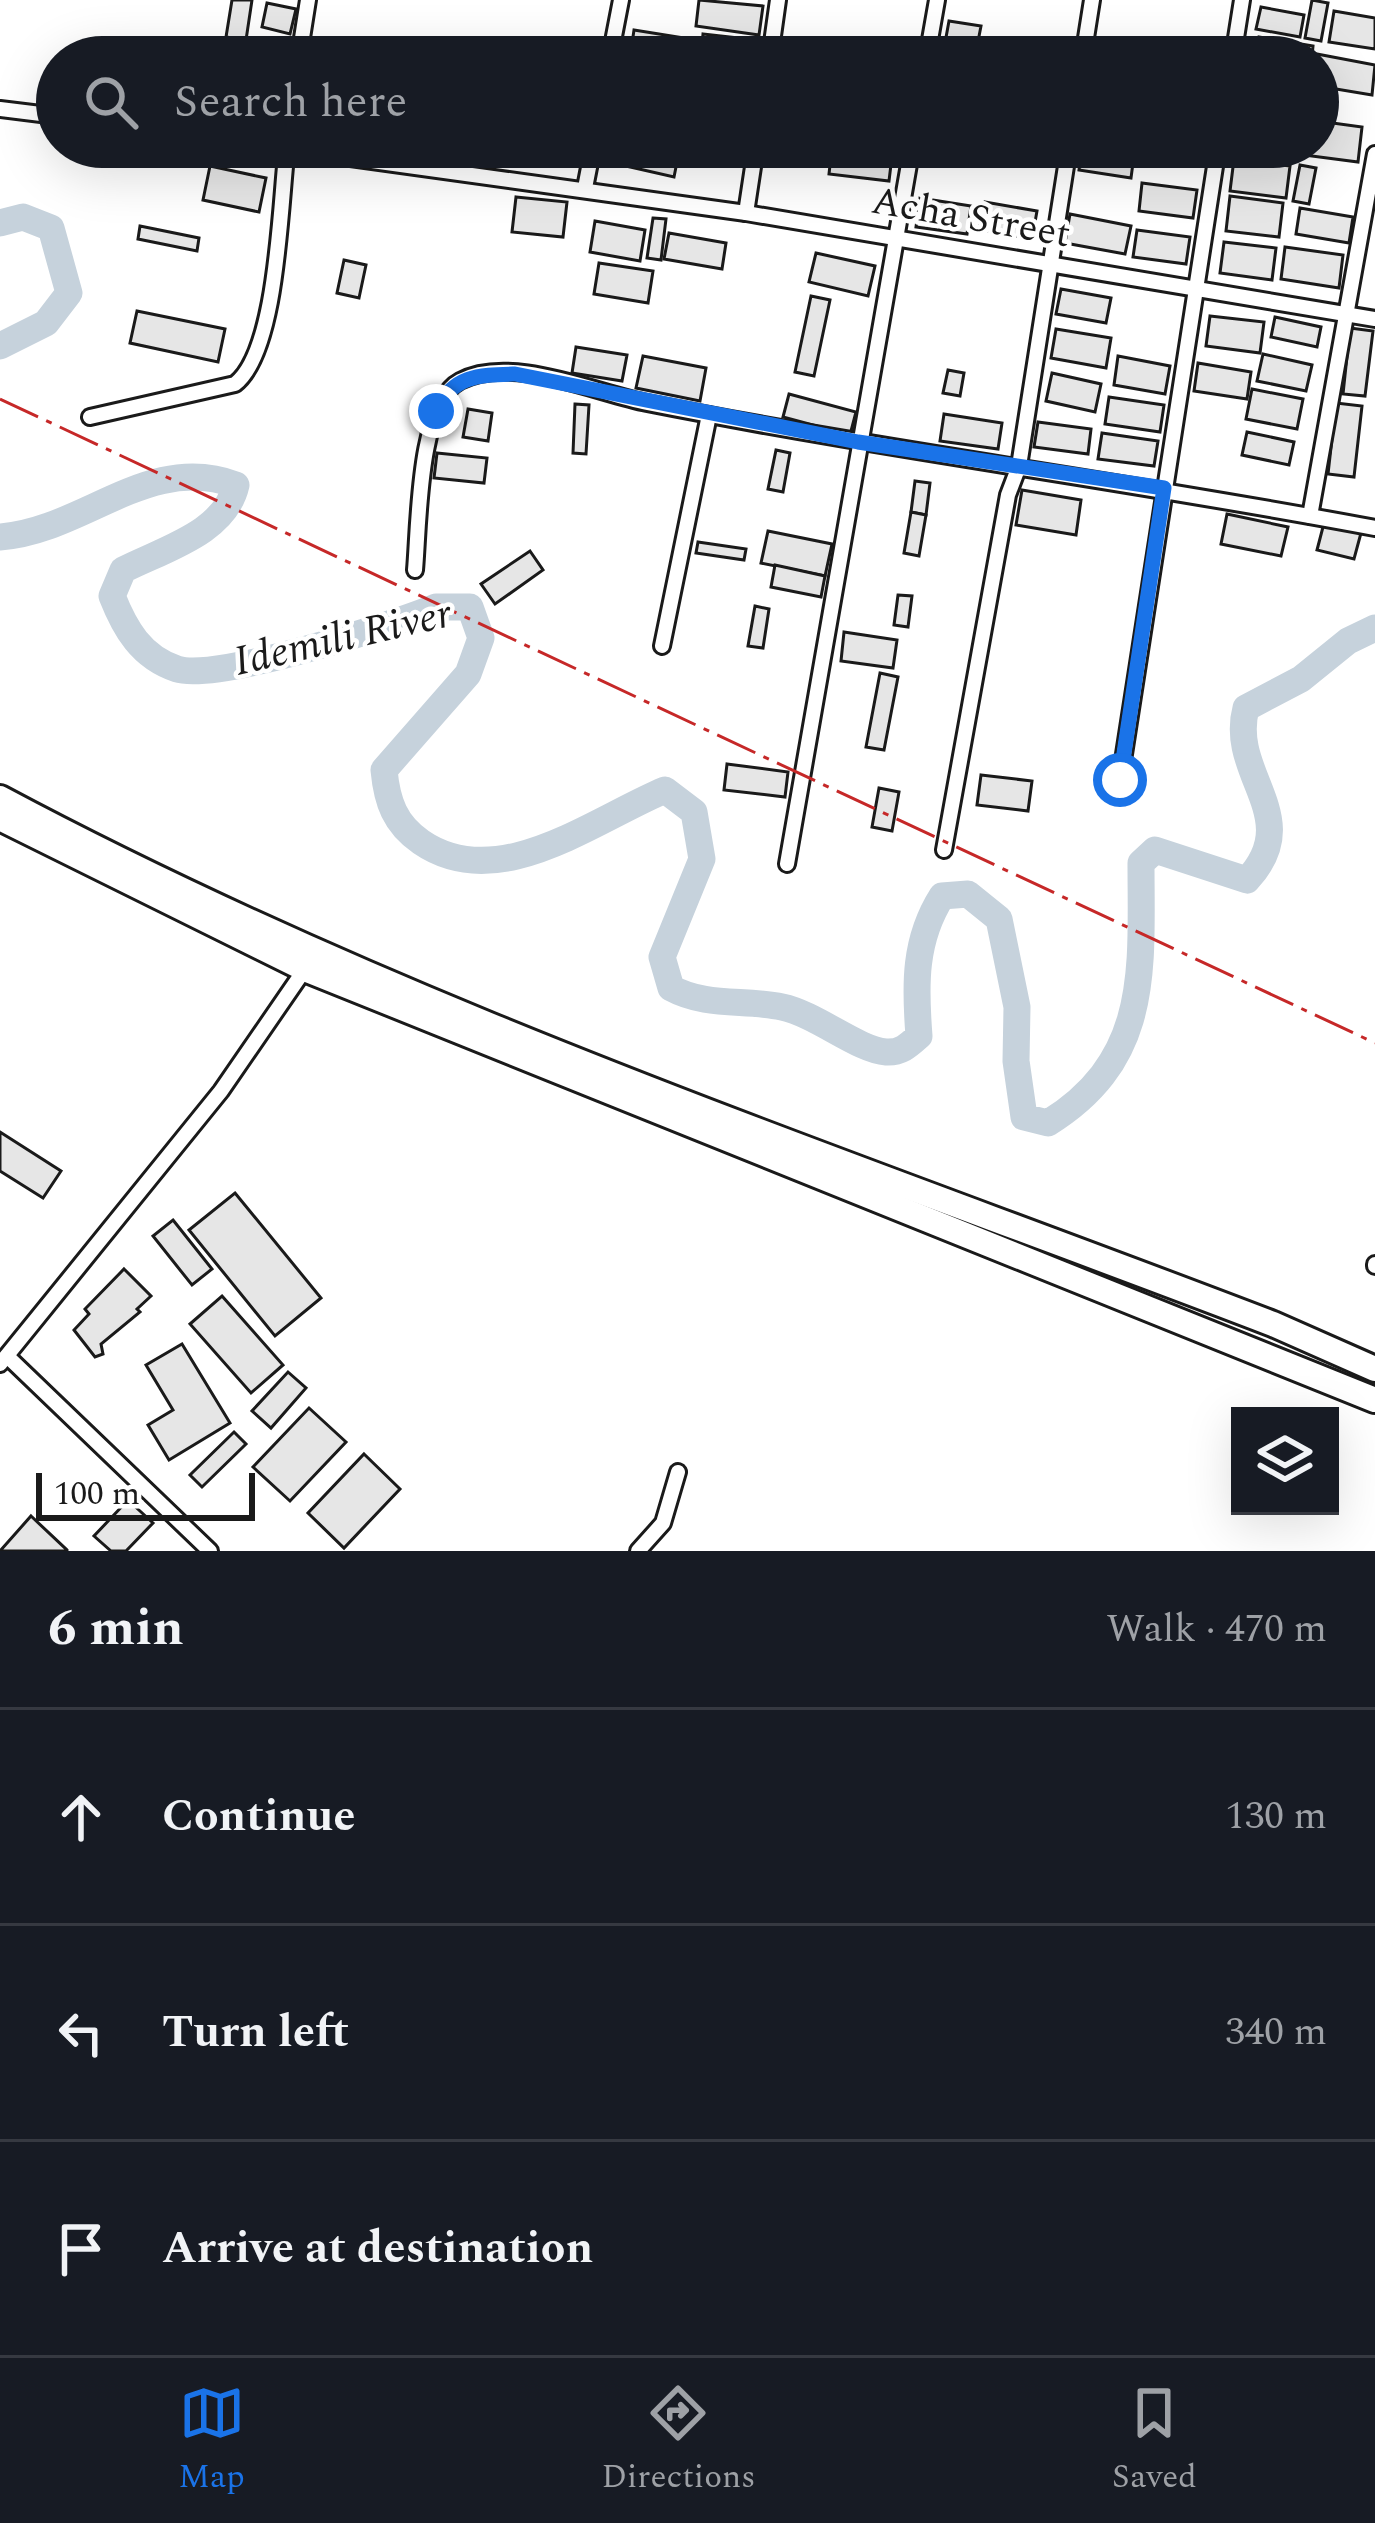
<!DOCTYPE html>
<html lang="en">
<head>
<meta charset="utf-8">
<style>
	body { margin:0; font-family:Spectral,serif; background:#242831; color:#f1f3f6 }
	.controls { position:absolute; right:36px; bottom:36px; display:grid; overflow:hidden; border-radius:0px; box-shadow:0 12px 48px #0002 }
	.controls button { width:108px; height:108px; display:grid; place-items:center; padding:0; border:0; border-bottom:3px solid #363941; background:#171b24; color:#f1f3f6; font:60px sans-serif }
	.scale { position:absolute; left:36px; bottom:30px; width:219px; box-sizing:border-box; padding-left:12px; border:6px solid #1a1a1a; border-top:0; font-size:33px; line-height:42px; white-space:nowrap; color:#1a1a1a; -webkit-text-stroke:9px #fff; paint-order:stroke }
	.stop { position:absolute; width:36px; height:36px; margin:-27px; border:9px solid #1a73e8; border-radius:50%; background:#fff }
	.stop.end { background:#1a73e8; border-color:#fff; box-shadow:0 3px 12px #0008 }
	.list { margin:0; padding:0; list-style:none }
	h2 { display:flex; justify-content:space-between; align-items:center; height:156px; margin:0; padding:0 48px; font-size:51px }
	h2 small { font-size:39px; font-weight:400; color:#9ea1a6 }
	.list li { display:grid; grid-template-columns:78px 1fr auto; gap:36px; align-items:center; box-sizing:border-box; height:216px; padding:0 48px; border-top:3px solid #363941 }
	.list b { display:block; font-size:45px; white-space:nowrap }
	.list em { font-size:39px; font-style:normal; color:#9ea1a6 }
	.icon { flex:none; width:66px; height:66px; fill:none; stroke:currentColor; stroke-width:2; stroke-linecap:round; stroke-linejoin:round }
	.map { position:relative; flex:none; width:1375px; height:1551px; overflow:hidden }
	.search { position:absolute; background:#171b24; box-shadow:0 12px 48px #0002; left:36px; right:36px; top:36px; height:132px; display:flex; align-items:center; gap:30px; box-sizing:border-box; padding:0 42px; border-radius:66px; color:#9ea1a6; font-size:45px }
	.sheet { height:804px; background:#171b24 }
	nav { display:flex; justify-content:space-around; align-items:center; box-sizing:border-box; height:168px; border-top:3px solid #363941; background:#171b24; font-size:33px; color:#9ea1a6 }
	nav a { display:grid; justify-items:center; gap:6px }
	nav .on { color:#1a73e8 }
	.map>svg:first-child { display:block }
</style>
</head>
<body>
<div class="map">
<svg width="1375" height="1551" viewBox="0 0 1375 1551">
	<rect width="100%" height="100%" fill="#fff"/>
	<g fill="none" stroke-linecap="round" stroke-linejoin="round">
		<g stroke="#c6d2dc" stroke-width="27">
			<path d="M0,223L23,217L51,228L69,293L46,323L0,346"/>
			<path d="M0,537C84,531 149,452 236,485C225,533 164,549 123,570L112,596C125,629 141,657 177,669C217,682 392,625 436,607H470L481,638L468,674L384,770C387,802 395,824 421,842C498,895 593,820 665,790L694,812L702,859L662,957L671,988C706,1007 744,999 782,1007C816,1014 858,1050 886,1052C901,1053 909,1045 919,1036C915,985 914,940 942,896L968,894L999,919L1017,1007L1016,1061L1024,1117L1048,1123C1151,1059 1141,970 1141,863L1155,850L1247,880C1306,817 1228,775 1246,708L1301,679L1348,641L1375,628"/>
		</g>
	</g>
	<g fill="#e6e6e6" stroke="#1a1a1a" stroke-width="3">
		<path d="M232,0H252L246,40L226,37Z"/>
		<path d="M699,0L763,6L759,35L696,26Z"/>
		<path d="M1312,0L1328,3L1321,41L1305,38Z"/>
		<path d="M267,3L296,9L290,34L262,27Z"/>
		<path d="M1261,7L1304,15L1300,37L1256,29Z"/>
		<path d="M1334,11L1375,18V49L1329,42Z"/>
		<path d="M949,21L981,26L975,57L943,54Z"/>
		<path d="M634,30L684,38L681,57H630Z"/>
		<path d="M703,34L757,40L755,57H701Z"/>
		<path d="M1259,37L1313,46L1312,57H1256Z"/>
		<path d="M1010,42L1065,55L1064,57H1007Z"/>
		<path d="M1317,54L1375,65L1372,95L1318,86Z"/>
		<path d="M1318,121L1362,127L1358,162L1304,155L1305,147H1318Z"/>
		<path d="M528,147H582L579,165L527,155Z"/>
		<path d="M832,147L893,148L889,181L829,174Z"/>
		<path d="M1082,147L1135,148L1131,178L1079,170Z"/>
		<path d="M1236,147H1296L1294,161L1235,153Z"/>
		<path d="M615,154L676,167L674,177L613,163Z"/>
		<path d="M1234,159L1290,166L1286,198L1230,191Z"/>
		<path d="M1300,165L1316,168L1309,204L1293,201Z"/>
		<path d="M210,166L266,178L259,212L203,200Z"/>
		<path d="M1142,183L1197,190L1193,218L1139,211Z"/>
		<path d="M1230,196L1283,203L1279,237L1226,231Z"/>
		<path d="M516,197L567,202L563,237L512,232Z"/>
		<path d="M920,198L971,206L967,234L916,227Z"/>
		<path d="M985,202L1037,211L1032,239L979,229Z"/>
		<path d="M1300,208L1353,217L1349,243L1296,234Z"/>
		<path d="M1070,214L1131,226L1125,254L1065,243Z"/>
		<path d="M653,218L666,219L661,260L647,258Z"/>
		<path d="M595,221L645,230L640,261L590,252Z"/>
		<path d="M140,226L199,238L197,251L138,239Z"/>
		<path d="M1137,230L1190,237L1186,264L1133,257Z"/>
		<path d="M669,233L726,243L722,269L664,259Z"/>
		<path d="M1224,242L1276,248L1272,280L1220,273Z"/>
		<path d="M1285,247L1343,255L1339,288L1281,279Z"/>
		<path d="M816,253L875,266L868,296L809,282Z"/>
		<path d="M344,260L366,265L359,298L337,293Z"/>
		<path d="M599,263L653,271L648,303L594,294Z"/>
		<path d="M1061,289L1111,298L1106,323L1056,314Z"/>
		<path d="M811,296L830,300L814,376L795,372Z"/>
		<path d="M137,311L225,329L218,362L130,343Z"/>
		<path d="M1210,316L1264,322L1260,353L1206,346Z"/>
		<path d="M1275,317L1321,327L1317,347L1271,337Z"/>
		<path d="M1350,328L1373,331L1365,396L1343,394Z"/>
		<path d="M1056,329L1111,338L1106,368L1051,358Z"/>
		<path d="M576,347L627,355L622,381L572,373Z"/>
		<path d="M1263,354L1312,365L1306,391L1257,381Z"/>
		<path d="M643,356L706,368L700,401L636,388Z"/>
		<path d="M1118,356L1170,366L1165,394L1114,385Z"/>
		<path d="M1198,363L1251,372L1247,399L1194,391Z"/>
		<path d="M948,370L964,373L960,396L943,393Z"/>
		<path d="M1052,373L1101,384L1095,412L1046,401Z"/>
		<path d="M1252,389L1303,399L1297,429L1246,419Z"/>
		<path d="M789,394L856,412L850,435L783,417Z"/>
		<path d="M1109,397L1164,405L1160,432L1105,424Z"/>
		<path d="M1336,403L1362,406L1354,477L1328,474Z"/>
		<path d="M575,404L589,405L586,454L573,453Z"/>
		<path d="M468,409L492,413L488,441L463,437Z"/>
		<path d="M944,414L1002,423L998,449L940,441Z"/>
		<path d="M1038,422L1091,429L1088,454L1034,447Z"/>
		<path d="M1247,432L1294,442L1289,465L1242,455Z"/>
		<path d="M1102,433L1158,441L1154,466L1098,459Z"/>
		<path d="M776,450L790,453L783,492L768,489Z"/>
		<path d="M437,453L487,458L484,483L434,478Z"/>
		<path d="M915,481L930,483L926,515L911,512Z"/>
		<path d="M1022,490L1081,500L1076,535L1016,525Z"/>
		<path d="M911,512L926,515L919,556L904,553Z"/>
		<path d="M1227,514L1288,527L1281,556L1221,544Z"/>
		<path d="M1324,523L1361,533L1354,559L1317,550Z"/>
		<path d="M768,531L832,544L825,576L761,563Z"/>
		<path d="M698,542L746,549L744,560L696,553Z"/>
		<path d="M530,551L543,570L495,604L481,584Z"/>
		<path d="M775,565L825,576L821,597L771,587Z"/>
		<path d="M898,595L912,596L908,627L894,625Z"/>
		<path d="M755,606L769,609L763,648L748,646Z"/>
		<path d="M844,632L897,640L893,668L841,661Z"/>
		<path d="M880,673L898,677L884,750L866,747Z"/>
		<path d="M727,764L788,772L785,797L724,790Z"/>
		<path d="M981,775L1032,781L1028,811L977,805Z"/>
		<path d="M879,788L899,792L892,831L872,827Z"/>
		<path d="M0,1132L61,1171L43,1198L0,1171Z"/>
		<path d="M235,1193L321,1298L275,1336L189,1230Z"/>
		<path d="M173,1220L212,1269L192,1285L153,1236Z"/>
		<path d="M124,1269L151,1296L137,1309L140,1312L101,1344L103,1354L95,1357L74,1330L89,1314L85,1309Z"/>
		<path d="M222,1296L283,1365L251,1393L190,1324Z"/>
		<path d="M182,1344L230,1423L169,1460L148,1425L173,1410L146,1365Z"/>
		<path d="M288,1372L306,1388L271,1428L252,1411Z"/>
		<path d="M309,1408L346,1442L290,1501L253,1467Z"/>
		<path d="M234,1432L246,1444L202,1487L190,1475Z"/>
		<path d="M364,1454L400,1489L344,1548L308,1513Z"/>
		<path d="M128,1500L153,1523L126,1551H111L94,1536Z"/>
		<path d="M31,1516L67,1550V1551H0Z"/>
	</g>
	<g fill="none" stroke-linecap="round" stroke-linejoin="round">
		<g stroke="#1a1a1a" stroke-width="20">
			<g id="street">
				<path d="M299,57L308,0"/>
				<path d="M610,57L621,0"/>
				<path d="M770,57L778,0"/>
				<path d="M927,57L937,0"/>
				<path d="M1083,57L1092,0"/>
				<path d="M1233,57L1242,0"/>
				<path d="M0,109L57,116"/>
				<path d="M271,147L746,213L1375,319"/>
				<path d="M585,188L593,147"/>
				<path d="M746,213L756,147"/>
				<path d="M90,417L235,384C278,351 280,202 287,147"/>
				<path d="M1310,516L1375,154"/>
				<path d="M415,570C419,526 418,403 460,381C510,354 596,393 647,403C889,451 1133,482 1375,528"/>
				<path d="M662,646L709,415"/>
				<path d="M1120,780L1218,147"/>
				<path d="M944,850L1008,495L1019,466L1069,147"/>
				<path d="M787,864L912,147"/>
				<path d="M1375,1264V1266"/>
				<path d="M7,1356L210,1551"/>
				<path d="M0,1364L221,1091L305,969"/>
				<path d="M638,1551L663,1523L678,1472"/>
			</g>
		</g>
		<g stroke="#1a1a1a" stroke-width="30">
			<g id="highway">
				<path d="M0,798C404,1014 846,1160 1273,1324L1375,1369"/>
				<path d="M0,818L305,969L1375,1400"/>
			</g>
		</g>
		<use href="#street" stroke="#fff" stroke-width="14"/>
		<use href="#highway" stroke="#fff" stroke-width="24"/>
		<path stroke="#c62828" stroke-width="3" stroke-dasharray="42 9 6 9" stroke-linecap="butt" d="M0,399L1375,1043"/>
	</g>
	<g fill="none" stroke-linecap="round" stroke-linejoin="round">
		<path stroke="#1a73e8" stroke-width="15" d="M436,411C453,375 479,375 515,374L858,442L1164,488L1120,780"/>
	</g>
	<g text-anchor="middle" dominant-baseline="central" stroke-width="9" stroke-linejoin="round" paint-order="stroke">
		<g font-size="39" fill="#1a1a1a" stroke="#fff">
			<text transform="translate(971 218) rotate(10)">Acha Street</text>
		</g>
		<g font-size="42" font-style="italic" fill="#1a1a1a" stroke="#fff">
			<text transform="translate(343 638) rotate(-13)">Idemili River</text>
		</g>
	</g>
</svg>
<div class="controls">
<button><svg class="icon" aria-label="layers" viewBox="0 0 24 24"><path d="M12 4l9 5-9 5-9-5zM3 14l9 5 9-5"/></svg></button>
</div>
<div class="scale">100 m</div>
<div class="stop" style="left:1120px;top:780px"></div>
<div class="stop end" style="left:436px;top:411px"></div>
<div class="search"><svg class="icon" aria-label="search" viewBox="0 0 24 24"><circle cx="10" cy="10" r="6"/><path d="M15 15l6 6"/></svg>Search here</div>
</div>
<section class="sheet">
<h2>6 min<small>Walk · 470 m</small></h2>
<ul class="list">
<li><svg class="icon" aria-label="ahead" viewBox="0 0 24 24"><path d="M12 20V5M6 11l6-6 6 6"/></svg><div><b>Continue</b></div><em>130 m</em></li>
<li><svg class="icon" aria-label="left" viewBox="0 0 24 24"><path d="M17 20v-9H6M10 6l-5 5 5 5"/></svg><div><b>Turn left</b></div><em>340 m</em></li>
<li><svg class="icon" aria-label="arrive" viewBox="0 0 24 24"><path d="M6 21V4h12l-3 4 3 4H6"/></svg><div><b>Arrive at destination</b></div></li>
</ul>
</section>
<nav>
<a class="on"><svg class="icon" aria-label="map" viewBox="0 0 24 24"><path d="M3 6l6-2 6 2 6-2v14l-6 2-6-2-6 2zM9 4v14M15 6v14"/></svg>Map</a>
<a><svg class="icon" aria-label="directions" viewBox="0 0 24 24"><path d="M12 3l9 9-9 9-9-9zM9 14v-3h6M13 9l2 2-2 2"/></svg>Directions</a>
<a><svg class="icon" aria-label="saved" viewBox="0 0 24 24"><path d="M7 4h10v16l-5-4-5 4z"/></svg>Saved</a>
</nav>
</body>
</html>
